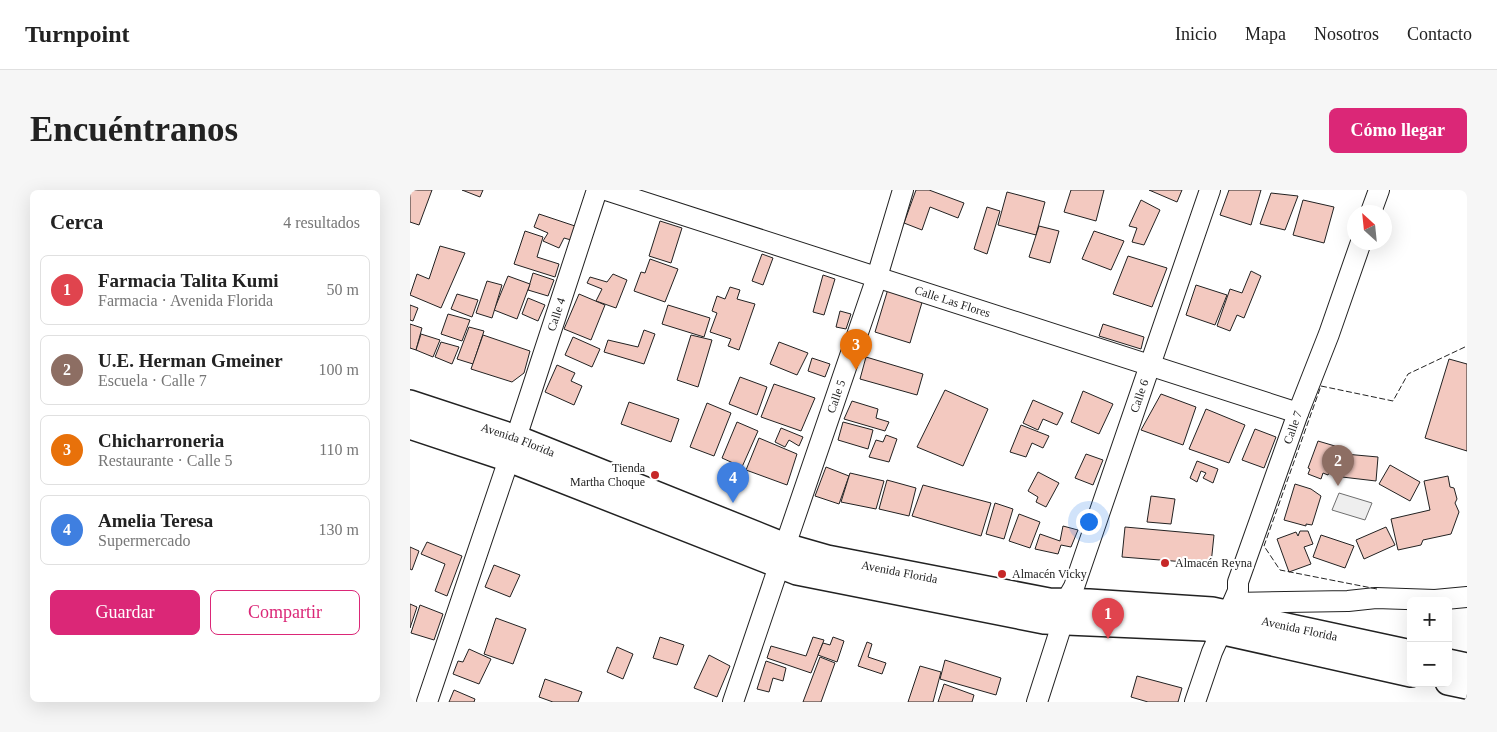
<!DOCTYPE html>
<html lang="es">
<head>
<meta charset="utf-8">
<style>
	body { margin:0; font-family:Georgia,serif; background:#f6f6f6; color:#222 }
	.controls { position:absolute; right:15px; bottom:15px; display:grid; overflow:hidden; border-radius:8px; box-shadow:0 5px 20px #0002 }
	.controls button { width:45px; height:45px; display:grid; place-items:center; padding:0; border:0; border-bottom:1px solid #e0e0e0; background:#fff; color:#222; font:25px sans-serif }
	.compass { position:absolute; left:937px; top:15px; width:45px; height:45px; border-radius:50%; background:#fff; box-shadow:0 5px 20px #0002; rotate:333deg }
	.you { position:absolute; left:678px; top:331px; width:18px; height:18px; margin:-12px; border:4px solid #fff; border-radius:50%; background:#1a73e8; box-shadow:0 0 0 8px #1a73e833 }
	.badge { display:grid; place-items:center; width:32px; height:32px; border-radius:50%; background:#db2777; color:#fff; font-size:16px; font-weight:700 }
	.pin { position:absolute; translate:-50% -41px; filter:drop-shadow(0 1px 2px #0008) }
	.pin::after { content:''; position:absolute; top:26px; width:18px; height:15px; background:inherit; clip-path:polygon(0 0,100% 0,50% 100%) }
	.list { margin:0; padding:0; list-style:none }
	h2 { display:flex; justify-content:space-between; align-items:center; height:65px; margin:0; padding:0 20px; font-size:21px }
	h2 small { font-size:16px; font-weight:400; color:#767676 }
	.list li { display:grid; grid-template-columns:32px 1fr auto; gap:15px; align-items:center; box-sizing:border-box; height:70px; margin:0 10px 10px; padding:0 10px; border:1px solid #e0e0e0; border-radius:8px }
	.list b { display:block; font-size:19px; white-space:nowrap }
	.list p { margin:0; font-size:16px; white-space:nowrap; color:#767676 }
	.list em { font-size:16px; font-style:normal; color:#767676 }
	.actions { display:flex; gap:10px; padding:15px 20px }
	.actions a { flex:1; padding:11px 0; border:1px solid #db2777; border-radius:8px; text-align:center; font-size:18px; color:#db2777 }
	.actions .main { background:#db2777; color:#fff }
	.map { position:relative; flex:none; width:1057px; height:512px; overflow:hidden; border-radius:8px }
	header { display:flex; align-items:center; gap:30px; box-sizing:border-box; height:70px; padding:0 25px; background:#fff; border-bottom:1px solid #e0e0e0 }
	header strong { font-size:24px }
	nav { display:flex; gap:28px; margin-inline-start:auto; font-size:18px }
	.intro { display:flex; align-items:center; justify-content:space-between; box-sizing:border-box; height:120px; padding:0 30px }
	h1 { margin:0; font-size:35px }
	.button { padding:12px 22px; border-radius:8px; background:#db2777; color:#fff; font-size:18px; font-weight:700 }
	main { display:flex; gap:30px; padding:0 30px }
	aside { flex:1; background:#fff; border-radius:8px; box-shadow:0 5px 20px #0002 }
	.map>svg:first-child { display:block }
</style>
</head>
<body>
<header>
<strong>Turnpoint</strong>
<nav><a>Inicio</a><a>Mapa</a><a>Nosotros</a><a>Contacto</a></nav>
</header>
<div class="intro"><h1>Encuéntranos</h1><a class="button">Cómo llegar</a></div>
<main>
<aside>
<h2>Cerca<small>4 resultados</small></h2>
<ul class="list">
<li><span class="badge" style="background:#e0444e">1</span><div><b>Farmacia Talita Kumi</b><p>Farmacia · Avenida Florida</p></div><em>50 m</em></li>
<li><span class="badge" style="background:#8d6e63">2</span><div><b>U.E. Herman Gmeiner</b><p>Escuela · Calle 7</p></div><em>100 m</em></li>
<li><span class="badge" style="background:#e8710a">3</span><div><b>Chicharroneria</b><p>Restaurante · Calle 5</p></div><em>110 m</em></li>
<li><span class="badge" style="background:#3f7fe0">4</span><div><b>Amelia Teresa</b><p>Supermercado</p></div><em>130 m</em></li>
</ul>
<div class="actions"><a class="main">Guardar</a><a>Compartir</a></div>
</aside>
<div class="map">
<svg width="1057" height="512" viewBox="0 0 1057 512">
	<rect width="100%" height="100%" fill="#fff"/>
	<path fill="#eee" stroke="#6f6f6f" d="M929,303L962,313L955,330L922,320Z"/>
	<g fill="#f3c9c0" stroke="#222">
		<path d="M0,0H22L9,35L0,32Z"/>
		<path d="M52,0H73L70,7Z"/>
		<path d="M506,0H519L554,13L548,28L520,17L512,40L494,33Z"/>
		<path d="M661,0H694L686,31L654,22Z"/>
		<path d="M739,0H772L767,12Z"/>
		<path d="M819,0H851L841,35L810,25Z"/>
		<path d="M597,2L635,12L626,45L588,35Z"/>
		<path d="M861,3L888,6L875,40L850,34Z"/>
		<path d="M731,10L750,20L734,55L722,52L727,38L719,36Z"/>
		<path d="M893,10L924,17L914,53L883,45Z"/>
		<path d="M577,17L590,21L577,64L564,59Z"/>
		<path d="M129,24L165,36L161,50L154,48L149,58L133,51L138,43L124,37Z"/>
		<path d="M250,31L272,38L261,73L239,66Z"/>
		<path d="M629,36L649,41L640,73L619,67Z"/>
		<path d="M115,41L133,47L127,67L149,74L145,87L104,74Z"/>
		<path d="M684,41L714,51L701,80L672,69Z"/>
		<path d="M30,56L55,63L31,118L0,105L7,84L19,89Z"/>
		<path d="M352,64L363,68L353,95L342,91Z"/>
		<path d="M718,66L757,78L742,117L703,104Z"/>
		<path d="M240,69L268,79L255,112L224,101L231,82L235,83Z"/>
		<path d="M841,81L851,86L834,128L827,125L820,141L807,136L820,99L832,103Z"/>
		<path d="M123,83L144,90L138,106L118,100Z"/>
		<path d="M203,84L217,90L206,118L186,111L192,99L177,93L180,87L197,92Z"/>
		<path d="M413,85L425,89L414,125L403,122Z"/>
		<path d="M98,86L120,94L107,129L84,120Z"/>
		<path d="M77,91L92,95L82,128L66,123Z"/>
		<path d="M786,95L817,105L805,135L776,125Z"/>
		<path d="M320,97L330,100L327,109L345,114L329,160L318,156L321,149L300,142L307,123L302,121L307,106L315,109Z"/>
		<path d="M478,99L513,109L500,153L465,142Z"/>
		<path d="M47,104L68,110L62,127L41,119Z"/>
		<path d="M169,104L195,115L181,150L154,139Z"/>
		<path d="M118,108L135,115L128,131L112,124Z"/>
		<path d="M0,115L8,118L3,131L0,130Z"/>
		<path d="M258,115L300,128L294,147L252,134Z"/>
		<path d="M430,121L441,124L436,139L426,137Z"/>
		<path d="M38,124L60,130L52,151L31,144Z"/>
		<path d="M0,134L12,138L6,160L0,158Z"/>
		<path d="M693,134L734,147L731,159L689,146Z"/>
		<path d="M59,137L74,141L63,174L47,169Z"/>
		<path d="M234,140L245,144L234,174L194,162L198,150L228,157Z"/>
		<path d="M11,144L30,150L23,167L6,160Z"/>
		<path d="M73,145L120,161L114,183L102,192L61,179Z"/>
		<path d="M281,145L302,150L288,197L267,190Z"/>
		<path d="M163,147L190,159L182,177L155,165Z"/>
		<path d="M31,152L49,157L42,174L25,167Z"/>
		<path d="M369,152L398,163L387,185L360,174Z"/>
		<path d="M456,167L513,184L507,205L450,189Z"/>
		<path d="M402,168L420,174L415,187L398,181Z"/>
		<path d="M1039,169L1057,174V261L1015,248Z"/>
		<path d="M147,175L165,183L161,191L172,196L164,215L135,202Z"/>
		<path d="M330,187L357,197L347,225L319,214Z"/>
		<path d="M364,194L405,208L391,241L351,227Z"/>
		<path d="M535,200L578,219L553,276L507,257Z"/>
		<path d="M673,201L703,214L689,244L661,232Z"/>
		<path d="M751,204L786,217L773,255L731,240Z"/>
		<path d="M623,210L653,223L647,235L633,229L628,240L613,233Z"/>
		<path d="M442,211L468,219L466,228L479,232L475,241L434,229Z"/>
		<path d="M219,212L269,229L261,252L211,234Z"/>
		<path d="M297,213L321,223L304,266L280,257Z"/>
		<path d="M796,219L835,235L819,273L779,259Z"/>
		<path d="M327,232L348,241L332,277L312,268Z"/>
		<path d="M433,232L463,240L458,259L428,250Z"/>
		<path d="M611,235L639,246L633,258L622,253L616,267L600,262Z"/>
		<path d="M371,238L393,247L389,256L379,250L375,257L365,252Z"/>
		<path d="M845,239L866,247L854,278L832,270Z"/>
		<path d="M476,245L487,249L479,272L459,267L466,250L473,252Z"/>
		<path d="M349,248L387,264L377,295L336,280Z"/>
		<path d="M908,251L925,256L922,265L925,266L918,285L913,283L911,289L898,284L900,279L898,278Z"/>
		<path d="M676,264L693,270L683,295L665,288Z"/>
		<path d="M935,264L968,267L966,291L932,287Z"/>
		<path d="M787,271L808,279L803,293L793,288L796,283L791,281L787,292L780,288Z"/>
		<path d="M980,275L1010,292L1000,311L969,294Z"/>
		<path d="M416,277L439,286L429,314L405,306Z"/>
		<path d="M628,282L649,293L636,317L626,312L628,307L618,301Z"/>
		<path d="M440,283L474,291L466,319L431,312Z"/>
		<path d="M1038,286L1040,297L1044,298L1047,309L1045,313L1049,322L1041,344L1013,350L1011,355L988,360L981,329L1020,320L1014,291Z"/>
		<path d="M477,290L506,298L499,326L469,319Z"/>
		<path d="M885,294L901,299L911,306L902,335L896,334V336L874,330Z"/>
		<path d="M513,295L581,313L571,346L502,326Z"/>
		<path d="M741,306L765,309L761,334L737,332Z"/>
		<path d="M585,313L603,319L594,349L576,344Z"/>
		<path d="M609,324L630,332L620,358L599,351Z"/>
		<path d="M653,336L668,340L661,357L651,355L648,364L625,359L630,344L650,351Z"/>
		<path d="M715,337L804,345L801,374L712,367Z"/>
		<path d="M976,337L985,355L954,369L946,350Z"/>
		<path d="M890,341H898L903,354L894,357L901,374L879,382L867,349L886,342L888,346Z"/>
		<path d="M911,345L944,356L935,378L903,367Z"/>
		<path d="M17,352L52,366L37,406L25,401L35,374L11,364Z"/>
		<path d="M0,357L9,361L2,380L0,379Z"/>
		<path d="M84,375L110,385L100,407L75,397Z"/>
		<path d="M0,414L7,417L0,438Z"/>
		<path d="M10,415L33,424L24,450L1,443Z"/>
		<path d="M86,428L116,439L103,474L74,464Z"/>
		<path d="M250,447L274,455L267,475L243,468Z"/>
		<path d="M403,447L414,450L401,483L357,468L361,456L396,466Z"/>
		<path d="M423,447L434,451L427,472L408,465L413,453L420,455Z"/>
		<path d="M457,452L462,454L458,467L476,473L472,484L448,476Z"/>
		<path d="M207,457L223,464L213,489L197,482Z"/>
		<path d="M59,459L81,469L69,494L43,484L48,471L53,472Z"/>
		<path d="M299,465L320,476L307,507L284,498Z"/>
		<path d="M410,467L425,473L411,512H393Z"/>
		<path d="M535,470L591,488L586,505L530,489Z"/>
		<path d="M356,471L376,478L373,491L363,488L359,502L347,499Z"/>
		<path d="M510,476L531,482L523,512H498Z"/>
		<path d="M727,486L772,498L768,512H738L721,507Z"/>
		<path d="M135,489L172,502L168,512H143L129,507Z"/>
		<path d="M534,494L564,505L562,512H528Z"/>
		<path d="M44,500L65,509L64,512H39Z"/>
	</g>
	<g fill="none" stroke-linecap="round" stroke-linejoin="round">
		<g stroke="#222" stroke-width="22">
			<g id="minor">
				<path id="s1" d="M196,0L888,223"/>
				<path d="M961,22L969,0"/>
				<path id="s2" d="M106,248L187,0"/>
				<path id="s3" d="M375,356L467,87L493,0"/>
				<path id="s4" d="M656,411L664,397L800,0"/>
				<path d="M823,413L938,411L966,408L1025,410L1057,407"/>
				<path id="s5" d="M818,424L828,401V392L888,223L919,144L951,52"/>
				<path d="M17,512L99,269"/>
				<path d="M323,512L369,376"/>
				<path d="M627,512L653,431"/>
				<path d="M785,512L802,462L811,442"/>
			</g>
		</g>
		<g stroke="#222" stroke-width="28">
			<g id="major">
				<path id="s6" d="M0,213L106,248L375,356L417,368L639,411L679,412L802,420L1001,463"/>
				<path d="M0,236L99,269L387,382L634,431L796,438L1001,484"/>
				<path d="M1038,472L1057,476"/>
				<path d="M1038,492L1057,496"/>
			</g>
		</g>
		<use href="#minor" stroke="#fff" stroke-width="20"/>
		<use href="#major" stroke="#fff" stroke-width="25"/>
		<path stroke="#222" stroke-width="1" stroke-dasharray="6 2.5" stroke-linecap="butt" d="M967,399L870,380L854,356L911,196L983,211L998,184L1057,156"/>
	</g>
	<g fill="#c62828" stroke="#fff" stroke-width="2">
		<circle cx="245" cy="285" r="5"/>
		<circle cx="755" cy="373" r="5"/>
		<circle cx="592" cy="384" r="5"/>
	</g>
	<g text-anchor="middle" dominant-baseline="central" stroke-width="4" stroke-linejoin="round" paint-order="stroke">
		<g font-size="12" fill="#222" stroke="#fff">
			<text stroke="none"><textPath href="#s1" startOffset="364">Calle Las Flores</textPath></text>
			<text stroke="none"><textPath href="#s2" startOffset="130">Calle 4</textPath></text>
			<text stroke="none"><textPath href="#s4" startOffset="218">Calle 6</textPath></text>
			<text stroke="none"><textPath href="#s3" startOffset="158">Calle 5</textPath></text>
			<text stroke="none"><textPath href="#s5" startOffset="198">Calle 7</textPath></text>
			<text stroke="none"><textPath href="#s6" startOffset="114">Avenida Florida</textPath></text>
			<text stroke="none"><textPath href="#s6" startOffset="519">Avenida Florida</textPath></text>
			<text stroke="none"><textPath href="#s6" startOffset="924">Avenida Florida</textPath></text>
		</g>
		<g font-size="12" fill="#222" stroke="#fff" text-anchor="start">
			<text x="235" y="278" text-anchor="end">Tienda<tspan x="235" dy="14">Martha Choque</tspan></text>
			<text x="765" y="373">Almacén Reyna</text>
			<text x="602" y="384">Almacén Vicky</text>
		</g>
	</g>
</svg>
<div class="controls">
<button>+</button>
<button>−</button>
</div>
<svg class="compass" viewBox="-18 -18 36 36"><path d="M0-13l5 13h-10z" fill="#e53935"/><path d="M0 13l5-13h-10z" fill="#767676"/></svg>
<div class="you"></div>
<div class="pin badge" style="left:698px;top:449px;background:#e0444e">1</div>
<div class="pin badge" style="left:928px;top:296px;background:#8d6e63">2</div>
<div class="pin badge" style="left:446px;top:180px;background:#e8710a">3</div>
<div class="pin badge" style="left:323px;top:313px;background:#3f7fe0">4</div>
</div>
</main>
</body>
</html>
